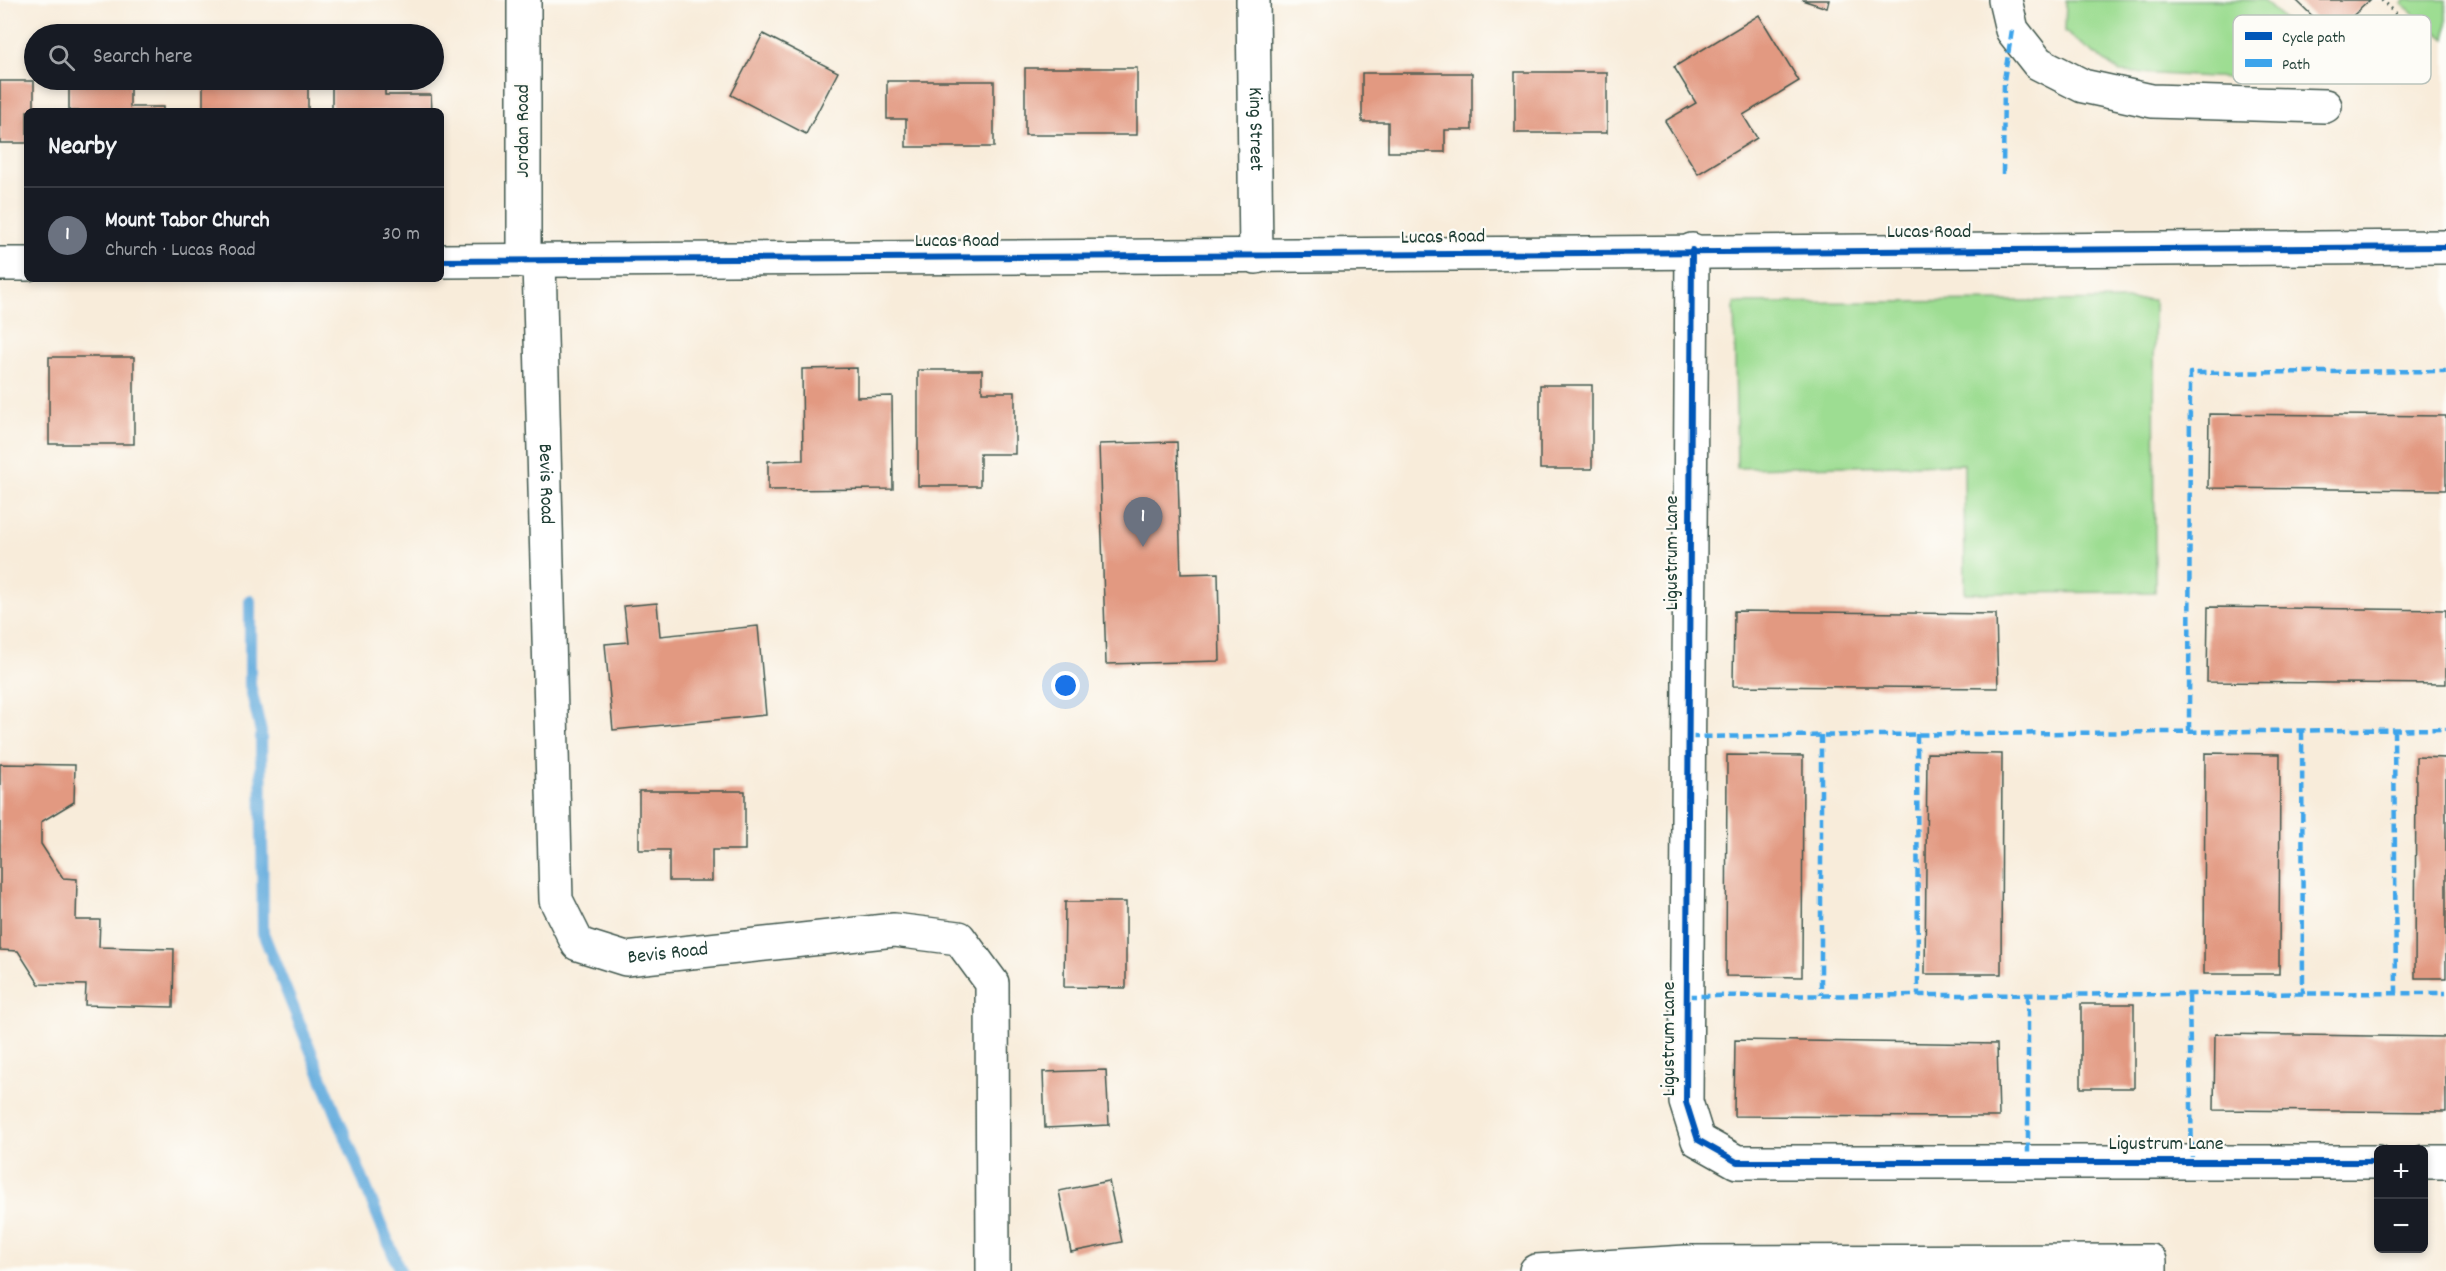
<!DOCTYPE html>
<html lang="en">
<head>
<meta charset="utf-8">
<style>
	body { margin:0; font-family:Dekko,sans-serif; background:#20242c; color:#f1f3f6 }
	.controls { position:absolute; right:18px; bottom:18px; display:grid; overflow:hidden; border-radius:9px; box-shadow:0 3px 9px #0003 }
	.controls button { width:54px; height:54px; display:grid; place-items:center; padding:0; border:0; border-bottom:2px solid #363941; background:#171b24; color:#f1f3f6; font:30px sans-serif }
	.you { position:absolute; left:1066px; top:686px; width:21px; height:21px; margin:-15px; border:4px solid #fff; border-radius:50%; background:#1a73e8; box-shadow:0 0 0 9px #1a73e833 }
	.badge { display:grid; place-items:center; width:39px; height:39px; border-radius:50%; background:#8c9099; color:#fff; font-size:20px; font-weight:700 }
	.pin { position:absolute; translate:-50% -50px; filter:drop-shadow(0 2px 3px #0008) }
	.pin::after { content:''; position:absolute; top:32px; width:21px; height:18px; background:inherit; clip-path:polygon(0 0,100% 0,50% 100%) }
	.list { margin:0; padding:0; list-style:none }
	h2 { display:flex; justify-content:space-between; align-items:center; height:78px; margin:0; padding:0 24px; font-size:26px }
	h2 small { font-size:20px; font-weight:400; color:#9ea1a6 }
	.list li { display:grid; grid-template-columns:39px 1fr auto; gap:18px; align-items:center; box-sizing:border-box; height:96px; padding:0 24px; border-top:2px solid #363941 }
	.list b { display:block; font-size:22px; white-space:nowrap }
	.list p { margin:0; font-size:20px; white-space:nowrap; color:#9ea1a6 }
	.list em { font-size:20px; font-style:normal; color:#9ea1a6 }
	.icon { flex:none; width:33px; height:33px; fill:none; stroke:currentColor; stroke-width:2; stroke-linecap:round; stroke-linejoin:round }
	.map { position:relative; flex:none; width:2446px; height:1271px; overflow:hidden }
	.search { position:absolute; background:#171b24; box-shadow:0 3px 9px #0003; left:24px; top:24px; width:420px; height:66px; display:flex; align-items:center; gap:15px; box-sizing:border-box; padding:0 21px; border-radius:33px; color:#9ea1a6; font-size:22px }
	.panel { position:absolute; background:#171b24; box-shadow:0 3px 9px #0003; left:24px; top:108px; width:420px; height:174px; border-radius:9px }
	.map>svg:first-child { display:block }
</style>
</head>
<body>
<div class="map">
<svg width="2446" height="1271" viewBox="0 0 2446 1271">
	<rect width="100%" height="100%" fill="#fdfcf7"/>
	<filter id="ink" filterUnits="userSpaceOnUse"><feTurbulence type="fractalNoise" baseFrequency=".0167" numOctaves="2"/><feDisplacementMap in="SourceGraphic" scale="12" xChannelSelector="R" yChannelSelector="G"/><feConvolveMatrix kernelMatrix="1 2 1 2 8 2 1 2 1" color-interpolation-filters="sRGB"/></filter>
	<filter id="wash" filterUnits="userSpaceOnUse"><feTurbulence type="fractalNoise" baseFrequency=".008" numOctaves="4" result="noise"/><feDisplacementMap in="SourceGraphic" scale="24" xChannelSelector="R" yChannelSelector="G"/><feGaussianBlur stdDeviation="1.35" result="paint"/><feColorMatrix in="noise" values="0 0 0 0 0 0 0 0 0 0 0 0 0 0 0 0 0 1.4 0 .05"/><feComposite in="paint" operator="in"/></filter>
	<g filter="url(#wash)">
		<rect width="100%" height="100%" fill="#f8ecda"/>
		<g fill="#9ddd92" stroke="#5e8d63" stroke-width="1.5">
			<path d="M2066,0H2264L2303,38L2305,82L2120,72L2065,32Z"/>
			<path d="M2406,0H2446V39L2402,4Z"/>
			<path d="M2154,300L2155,592L1965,593L1964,464L1737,468L1734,303Z"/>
		</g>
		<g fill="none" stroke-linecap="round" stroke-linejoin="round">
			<path stroke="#67aede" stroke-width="12" d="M250,601V685L261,732L263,933L400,1271"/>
		</g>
		<g id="blocks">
			<g fill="#e29981">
				<path d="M1802,0H1829L1827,8Z"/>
				<path d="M2296,0H2370L2332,35Z"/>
				<path d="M1759,15L1799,81L1743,115L1757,138L1698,174L1665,121L1696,103L1674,67Z"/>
				<path d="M763,34L838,72L806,134L731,95Z"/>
				<rect x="1025" y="68" width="112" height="67"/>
				<rect x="1515" y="72" width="92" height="61"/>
				<path d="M1362,73H1472V130H1445V152H1388V122H1362Z"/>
				<path d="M69,80H130V107H163V111H69Z"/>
				<rect x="203" y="80" width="105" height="31"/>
				<path d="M332,80H385V95H431L432,111H332Z"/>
				<path d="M0,81H34V111H27V143H0Z"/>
				<path d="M887,81H994V147H906V119H887Z"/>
				<rect x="49" y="357" width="85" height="87"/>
				<path d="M857,368V397L892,396L893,489L768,490V461L803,460L802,369Z"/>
				<path d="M918,370H982V392H1015V454H980V486H918Z"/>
				<rect x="1540" y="385" width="52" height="84"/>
				<path d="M2209,414L2446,416V490L2208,488Z"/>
				<path d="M1177,442L1181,574L1218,573L1220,661L1106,664L1099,444Z"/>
				<path d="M657,603L660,636L758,626L766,715L613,730L605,644L628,642L624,606Z"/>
				<path d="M2208,607L2446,610V684L2207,682Z"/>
				<path d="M1734,611L1996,614L1998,688L1733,686Z"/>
				<path d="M1927,753L2002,754L2001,974H1925Z"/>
				<path d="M2205,753L2280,754L2279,974H2204Z"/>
				<path d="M1727,755L1803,756L1802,977L1726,976Z"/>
				<path d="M2416,757L2446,758V978H2415Z"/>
				<path d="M0,764L75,765L74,802L41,822V844L63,878L77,879L76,920H100L99,947L174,949L173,1007L85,1005L86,985L39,984L18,951L0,950Z"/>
				<path d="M639,791H745V850H712V881H669V850H639Z"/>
				<path d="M1065,902H1126V988L1064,987Z"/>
				<rect x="2081" y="1004" width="53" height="84"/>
				<path d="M2215,1034L2446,1037V1112L2214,1110Z"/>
				<path d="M1735,1040L1997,1044L1999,1117L1734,1116Z"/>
				<path d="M1106,1070L1109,1125L1045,1128L1043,1072Z"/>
				<path d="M1109,1181L1122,1242L1071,1252L1059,1191Z"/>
			</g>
		</g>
	</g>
	<g filter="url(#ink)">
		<use href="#blocks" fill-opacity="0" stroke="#40574d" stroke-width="1.5"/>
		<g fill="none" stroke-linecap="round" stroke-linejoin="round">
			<g stroke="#40574d" stroke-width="36">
				<g id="minor">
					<path d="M524,0V261"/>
					<path id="s1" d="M1253,0L1256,257"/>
					<path d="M2005,0L2012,30L2038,63L2083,86L2152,101L2325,106"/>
					<path d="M1692,250L1686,1102L1698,1140L1737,1162H2378"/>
					<path d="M441,261L2446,247"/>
					<path id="s2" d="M539,262L556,900L578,944L626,959L894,930L959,938L992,983L993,1271"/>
					<path d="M0,264H27"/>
					<path d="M2424,1162H2446"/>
					<path d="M1536,1271L1686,1262L2150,1261V1271"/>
				</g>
			</g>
			<g stroke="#40574d" stroke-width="4" stroke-dasharray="1.5 4.5" stroke-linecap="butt">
				<path d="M2382,0L2422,40L2433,55"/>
				<path d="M2323,69L2322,52L2434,56"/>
			</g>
			<use href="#minor" stroke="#fff" stroke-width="33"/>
			<g stroke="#3da4eb" stroke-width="4.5" stroke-dasharray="9 4.5" stroke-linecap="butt">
				<path d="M2003,174L2004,80L2012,30"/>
				<path d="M2394,729L2396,993"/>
				<path d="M2189,731L2190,373L2446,371"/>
				<path d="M2302,731L2303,993"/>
				<path d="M1917,734L1918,995"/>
				<path d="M1821,735V995"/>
				<path d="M1689,737L2446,729"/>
				<path d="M2189,994L2192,1162"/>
				<path d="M2028,995V1162"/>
				<path d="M1687,996L2446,993"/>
			</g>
			<g stroke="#fdfcf7" stroke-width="10">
				<g id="cycleway">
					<path d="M1692,250L1686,1102L1698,1140L1737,1162H2378"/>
					<path d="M441,261L2446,247"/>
				</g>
			</g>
			<use href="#cycleway" stroke="#0057b8" stroke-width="6"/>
		</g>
	</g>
	<g text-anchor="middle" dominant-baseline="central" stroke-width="4.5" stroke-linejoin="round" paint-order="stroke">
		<g font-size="20" fill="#1f3d34" stroke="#fdfcf7">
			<text stroke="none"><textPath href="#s1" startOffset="129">King Street</textPath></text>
			<text transform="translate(524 131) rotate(-90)">Jordan Road</text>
			<text x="1929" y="233">Lucas Road</text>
			<text transform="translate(1443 238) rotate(-1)">Lucas Road</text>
			<text x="957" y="242">Lucas Road</text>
			<text stroke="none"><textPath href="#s2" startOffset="222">Bevis Road</textPath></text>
			<text transform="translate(1673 553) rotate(-90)">Ligustrum Lane</text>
			<text stroke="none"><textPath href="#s2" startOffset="780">Bevis Road</textPath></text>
			<text transform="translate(1670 1039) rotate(-90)">Ligustrum Lane</text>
			<text x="2166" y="1145">Ligustrum Lane</text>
		</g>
	</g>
	<rect x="2233" y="15" width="198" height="69" rx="9" fill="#fdfcf7" stroke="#bac3bc" stroke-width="1.5"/>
	<rect x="2245" y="32" width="27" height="8" fill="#0057b8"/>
	<rect x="2245" y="59" width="27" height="8" fill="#3da4eb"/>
	<g font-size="16" fill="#1f3d34">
		<text x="2282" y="42">Cycle path</text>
		<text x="2282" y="69">Path</text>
	</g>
</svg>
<div class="controls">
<button>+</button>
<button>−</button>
</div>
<div class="you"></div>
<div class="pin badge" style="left:1143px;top:547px;background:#6b7280">1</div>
<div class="search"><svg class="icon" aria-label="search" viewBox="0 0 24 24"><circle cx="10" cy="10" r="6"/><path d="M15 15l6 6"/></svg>Search here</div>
<section class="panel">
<h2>Nearby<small></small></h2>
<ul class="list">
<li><span class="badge" style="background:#6b7280">1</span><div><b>Mount Tabor Church</b><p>Church · Lucas Road</p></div><em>30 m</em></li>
</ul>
</section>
</div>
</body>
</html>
